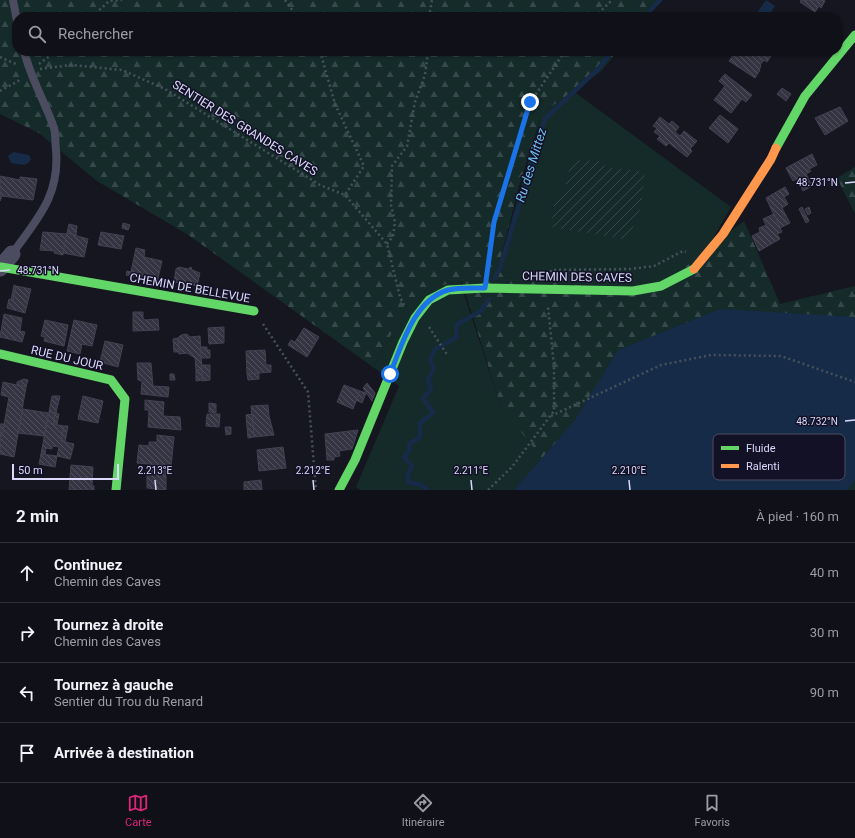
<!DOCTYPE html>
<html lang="fr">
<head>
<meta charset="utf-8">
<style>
	body { margin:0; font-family:Roboto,sans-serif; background:#191921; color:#f1f3f6 }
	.scale { position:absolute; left:12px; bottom:10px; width:107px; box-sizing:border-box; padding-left:4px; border:2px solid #dad8fc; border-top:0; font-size:11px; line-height:14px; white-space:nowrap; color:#dad8fc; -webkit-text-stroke:3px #131125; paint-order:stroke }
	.stop { position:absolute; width:12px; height:12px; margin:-9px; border:3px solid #1a73e8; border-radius:50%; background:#fff }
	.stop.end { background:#1a73e8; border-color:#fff; box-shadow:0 1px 4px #0008 }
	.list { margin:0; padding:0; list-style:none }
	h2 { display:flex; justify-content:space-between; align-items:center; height:52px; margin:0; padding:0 16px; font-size:17px }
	h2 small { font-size:13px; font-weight:400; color:#9c9da2 }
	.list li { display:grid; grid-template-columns:26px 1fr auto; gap:12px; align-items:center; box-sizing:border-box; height:60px; padding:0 16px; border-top:1px solid #303037 }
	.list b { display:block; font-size:15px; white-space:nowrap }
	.list p { margin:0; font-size:13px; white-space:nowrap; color:#9c9da2 }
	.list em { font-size:13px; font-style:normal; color:#9c9da2 }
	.icon { flex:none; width:22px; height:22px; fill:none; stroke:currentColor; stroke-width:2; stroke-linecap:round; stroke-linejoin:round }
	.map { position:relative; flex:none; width:855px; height:490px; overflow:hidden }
	.search { position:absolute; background:#101018; box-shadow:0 1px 3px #0004; left:12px; right:12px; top:12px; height:44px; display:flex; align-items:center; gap:10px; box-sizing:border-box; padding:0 14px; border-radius:16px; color:#9c9da2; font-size:15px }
	.sheet { height:292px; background:#101018 }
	nav { display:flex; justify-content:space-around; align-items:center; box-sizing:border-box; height:56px; border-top:1px solid #303037; background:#101018; font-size:11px; color:#9c9da2 }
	nav a { display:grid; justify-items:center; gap:2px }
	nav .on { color:#db2777 }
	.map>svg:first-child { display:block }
</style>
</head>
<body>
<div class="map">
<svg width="855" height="490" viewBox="0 0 855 490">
	<defs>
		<pattern id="forest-firs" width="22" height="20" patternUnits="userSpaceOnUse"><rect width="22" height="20" fill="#152b2a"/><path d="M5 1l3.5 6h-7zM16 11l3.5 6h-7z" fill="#36494a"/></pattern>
		<pattern id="garden-furrows" width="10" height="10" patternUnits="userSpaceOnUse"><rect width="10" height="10" fill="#152b2a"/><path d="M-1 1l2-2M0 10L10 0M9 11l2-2" fill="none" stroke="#36494a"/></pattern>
		<pattern id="building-back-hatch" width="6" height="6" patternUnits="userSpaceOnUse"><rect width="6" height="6" fill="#353442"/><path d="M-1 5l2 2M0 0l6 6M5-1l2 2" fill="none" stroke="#52515e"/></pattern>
	</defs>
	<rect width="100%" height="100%" fill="#161620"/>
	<g fill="#152b2a">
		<path d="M573,91L731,207L696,268L633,291L505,277L498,268L542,113Z"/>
		<path d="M460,282L501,407L855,388V490H360L356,487L399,386L373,367L408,304L429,287Z"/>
	</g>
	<g fill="url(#forest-firs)">
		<path d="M0,0H661L647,17H17V51H618L600,72L542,113L519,186L498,268L505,277L633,291L661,286L744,221L780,304L855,286V388L560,480L501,407L462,282L429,287L408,304L373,367L187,234L97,181L39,133L0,114Z"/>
		<path d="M855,167V214L837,178Z"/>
	</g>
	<path fill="url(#garden-furrows)" d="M571,160L604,161L605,167L645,172L641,207L628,240L551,227L555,195L563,197Z"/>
	<g fill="#152b47">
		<path d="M766,0L775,6L768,17H754Z"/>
		<path d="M13,152L29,155L31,159C27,168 19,164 11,163L8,156Z"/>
		<path d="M720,309L855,317V480L847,490H514L575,420L618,350Z"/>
	</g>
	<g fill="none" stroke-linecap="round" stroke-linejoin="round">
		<g stroke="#152b47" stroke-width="4.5">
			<path d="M644,17L660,0"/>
			<path d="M495,278L500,268L545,119L598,69L612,51"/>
			<path d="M428,490L421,485L408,482L407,476L412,466L404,457L410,450L409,444L420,437V423L433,413L423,398L431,389L428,378L434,369L430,360L435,349L457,337L456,325L481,311L489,299"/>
		</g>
	</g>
	<g fill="url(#building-back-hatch)" stroke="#434153">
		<path d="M801,0H824L825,1L821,8L819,6L815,12L800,2Z"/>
		<path d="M778,12L783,16L782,17H775Z"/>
		<path d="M736,51H770L773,53L767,62L764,60L760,65L761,66L759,70H760L755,78L729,61Z"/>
		<path d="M725,74L752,95L746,102L742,99L731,113L714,100L725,86L719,81Z"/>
		<path d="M782,88L791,94L786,101L777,94Z"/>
		<path d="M840,107L848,121L825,135L815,118Z"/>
		<path d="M720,115L738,129L728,143L709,128Z"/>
		<path d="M660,117L669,124L672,121L679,127L675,132L680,136L684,131L697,141L690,149L692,151L687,157L669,143L666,146L657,139L660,136L654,132L657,128L653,126Z"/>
		<path d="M812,154L817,165L809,169L811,171L806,174L812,186L803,191L797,179L793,181L786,168Z"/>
		<path d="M0,176L20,180V177L37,179L33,200L2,196L0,201Z"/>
		<path d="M785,187L789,194L784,197L788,204L782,208L790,223L780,228L766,198Z"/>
		<path d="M802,207L809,221L806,223L799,209Z"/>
		<path d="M809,207L811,213L808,215L805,209Z"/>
		<path d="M774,214L782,232L777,234L780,239L759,251L752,236L760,232L759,228L766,225L763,219Z"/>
		<path d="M123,223L130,225L128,230L122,228Z"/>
		<path d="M69,224L77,226L76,235L67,233Z"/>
		<path d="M43,232L67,234L63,255L54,253L55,251L40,250Z"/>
		<path d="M101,232L124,236L121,249L98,245Z"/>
		<path d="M67,233L88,239L84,257L63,253Z"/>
		<path d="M136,248L145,250L144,257L162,261L158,278L131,272Z"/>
		<path d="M179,267L188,269L191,267L192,270L200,273L197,286L174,282L176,269Z"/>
		<path d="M127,271L158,278V282L126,275Z"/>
		<path d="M14,285L16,286L13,300H11Z"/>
		<path d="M16,286L31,289L25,313L7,308L9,299L13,300Z"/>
		<path d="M133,312H143V318L145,320L158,319L159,330L133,331Z"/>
		<path d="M4,314L22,318L20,331L25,332L22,342L0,337Z"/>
		<path d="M45,320L68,325L64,346L44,341L45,337L41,336Z"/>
		<path d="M74,320L97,325L92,346L82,344L80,354L67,351Z"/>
		<path d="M224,327V343L209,344L208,328Z"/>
		<path d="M304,328L319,337L307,357L288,345L291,340L295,342Z"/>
		<path d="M187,334L190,337L200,336L202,370H196L195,358L187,353L179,354L178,338L181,335Z"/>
		<path d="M178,338L179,352H174L173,339Z"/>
		<path d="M105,341L123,345L118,367L100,362Z"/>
		<path d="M201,347H207V350H210V358H201Z"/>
		<path d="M265,350L266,365H271V372L247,374L246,351Z"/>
		<path d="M137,363H151L153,386L169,387L168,397L141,394L142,381L138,380Z"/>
		<path d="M202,365H210V380L202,381Z"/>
		<path d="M196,370H202V380L196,381Z"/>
		<path d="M259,373V379L248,380L247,374Z"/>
		<path d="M170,374H174L175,380H170Z"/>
		<path d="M24,379L28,380L26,387L17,385V382Z"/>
		<path d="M3,382L26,387L14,457L0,454V435L2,436L9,397L1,395Z"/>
		<path d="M367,383L375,393L372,401L363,388Z"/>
		<path d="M344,385L360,391L353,409L337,402Z"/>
		<path d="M360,391L366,393L362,403L356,400Z"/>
		<path d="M52,396H60L56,413L49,412Z"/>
		<path d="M83,396L103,401L98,423L78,419Z"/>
		<path d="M145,400L164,402L163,416L180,417L181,430L148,427L149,410H145Z"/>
		<path d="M209,403L216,404V413L209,412Z"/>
		<path d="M268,405L269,416L274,435L254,437L251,406Z"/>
		<path d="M23,409L48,413L44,436L18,433Z"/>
		<path d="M49,412L55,413L53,424L64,426L61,441L74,444L70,459L57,456L59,447L52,446V449L46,448L45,454H41Z"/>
		<path d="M55,413L59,414L57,424H53Z"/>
		<path d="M207,414H220L219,427L206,426Z"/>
		<path d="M252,414L254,437L248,438L246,415Z"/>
		<path d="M0,424H4L2,436L0,435Z"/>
		<path d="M64,426H68L65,442L61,441Z"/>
		<path d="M225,427H231V434L226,435Z"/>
		<path d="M358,430L352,449L339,451L340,456L334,457V460H327L325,434Z"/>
		<path d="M157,435L174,437L171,466L137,463L139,445L149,446V442H157Z"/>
		<path d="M283,447L286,468L259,471L257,450Z"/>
		<path d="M41,454L57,456L55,467L39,464Z"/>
		<path d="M71,465L93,467L92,485L94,486V490H69Z"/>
		<path d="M147,467L166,468V490L147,488Z"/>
		<path d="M261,480L262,490H244V482Z"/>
	</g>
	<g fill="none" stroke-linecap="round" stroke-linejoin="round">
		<g stroke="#45525c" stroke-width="2.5" stroke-dasharray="2 3" stroke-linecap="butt">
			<path d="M285,0L297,17"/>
			<path d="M92,17L109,1L122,0"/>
			<path d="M429,17L432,0"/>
			<path d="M595,17L612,0"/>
			<path d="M320,51L335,104L364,166L345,195"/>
			<path d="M0,57L16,64"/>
			<path d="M39,64L56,51"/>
			<path d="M40,69L71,65L122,70L165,89L320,185L345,195L387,244L400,297L404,305"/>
			<path d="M0,91L22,79"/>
			<path d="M387,244L393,236L395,222L391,205L392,166L407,146L415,102L425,75L428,51"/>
			<path d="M487,272L494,222L530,103L565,51"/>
			<path d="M551,272V270L630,269L654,266L683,251L686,252"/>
			<path d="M263,324L308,392L316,490"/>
			<path d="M429,327L448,356"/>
			<path d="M551,416L661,365L711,355L781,356L855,382"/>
			<path d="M488,490L512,467L554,411V366L548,307"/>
		</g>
		<g stroke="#4c4c60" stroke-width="8">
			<path d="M13,0L17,21"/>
			<path d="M12,254C37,219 60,196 56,150C55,143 56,135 54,128C45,102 31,79 24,51"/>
		</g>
		<path stroke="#4c4c60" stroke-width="17" d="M0,268L12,254"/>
		<g stroke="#63d668" stroke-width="9">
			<path d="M776,148L805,96L855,35"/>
			<path d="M1,267L254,311"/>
			<path d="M0,354L111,380L125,399L116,490"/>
			<path d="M339,490L355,460L403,342L415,318L429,300L448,290L485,288L633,291L661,286L694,269"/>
		</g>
		<path stroke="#ff974d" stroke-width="9" d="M694,269L723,234L771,159L776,148"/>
	</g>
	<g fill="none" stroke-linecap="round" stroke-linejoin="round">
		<path stroke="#1a73e8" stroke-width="5" d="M390,374C402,345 414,300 448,290C459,287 473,288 485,288L494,222L530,102"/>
	</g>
	<path fill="none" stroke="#dad8fc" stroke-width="1.5" d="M845,183L855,182M0,271L10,270M845,421L855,420M155,480L156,490M313,480L314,490M471,480L472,490M629,480L630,490"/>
	<g text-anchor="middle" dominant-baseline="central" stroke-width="3" stroke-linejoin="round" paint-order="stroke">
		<g font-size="12" fill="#dad8fc" stroke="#131125">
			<text transform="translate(245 128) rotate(32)">SENTIER DES GRANDES CAVES</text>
			<text transform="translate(577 277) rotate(1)">CHEMIN DES CAVES</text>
			<text transform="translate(190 288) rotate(10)">CHEMIN DE BELLEVUE</text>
			<text transform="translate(67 358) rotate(13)">RUE DU JOUR</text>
		</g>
		<g font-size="13" font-style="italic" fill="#6fbef3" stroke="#131125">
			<text transform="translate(531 165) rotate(-73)">Ru des Mittez</text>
		</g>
	</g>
	<rect x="713" y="434" width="132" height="46" rx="6" fill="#131125" stroke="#4f4d66" stroke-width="1"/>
	<rect x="721" y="446" width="18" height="4" fill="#63d668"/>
	<rect x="721" y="464" width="18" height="4" fill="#ff974d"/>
	<g font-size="11" fill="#dad8fc">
		<text x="746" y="452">Fluide</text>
		<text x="746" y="470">Ralenti</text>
	</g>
	<g font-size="10" text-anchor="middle" fill="#dad8fc" stroke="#131125" stroke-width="3" stroke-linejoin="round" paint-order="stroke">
		<text x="817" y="186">48.731°N</text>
		<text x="38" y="274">48.731°N</text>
		<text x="817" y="425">48.732°N</text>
		<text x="155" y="474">2.213°E</text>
		<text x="313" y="474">2.212°E</text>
		<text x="471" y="474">2.211°E</text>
		<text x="629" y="474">2.210°E</text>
	</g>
</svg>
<div class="scale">50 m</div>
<div class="stop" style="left:390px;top:374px"></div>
<div class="stop end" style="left:530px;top:102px"></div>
<div class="search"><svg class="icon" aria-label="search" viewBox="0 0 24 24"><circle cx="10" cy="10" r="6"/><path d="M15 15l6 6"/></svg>Rechercher</div>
</div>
<section class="sheet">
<h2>2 min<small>À pied · 160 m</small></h2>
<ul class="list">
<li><svg class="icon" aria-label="ahead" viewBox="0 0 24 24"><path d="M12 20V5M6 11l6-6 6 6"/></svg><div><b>Continuez</b><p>Chemin des Caves</p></div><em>40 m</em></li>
<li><svg class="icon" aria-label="right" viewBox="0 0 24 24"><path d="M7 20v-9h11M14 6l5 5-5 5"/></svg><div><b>Tournez à droite</b><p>Chemin des Caves</p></div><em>30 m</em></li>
<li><svg class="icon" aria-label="left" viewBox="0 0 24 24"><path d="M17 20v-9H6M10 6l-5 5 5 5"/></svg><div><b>Tournez à gauche</b><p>Sentier du Trou du Renard</p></div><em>90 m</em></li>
<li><svg class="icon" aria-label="arrive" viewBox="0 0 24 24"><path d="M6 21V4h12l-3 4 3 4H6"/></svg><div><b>Arrivée à destination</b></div></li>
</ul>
</section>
<nav>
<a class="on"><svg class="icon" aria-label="map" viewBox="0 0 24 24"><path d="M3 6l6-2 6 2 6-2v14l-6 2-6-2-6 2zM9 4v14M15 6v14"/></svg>Carte</a>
<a><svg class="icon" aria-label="directions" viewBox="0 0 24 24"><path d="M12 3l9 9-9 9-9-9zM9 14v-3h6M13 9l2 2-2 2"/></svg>Itinéraire</a>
<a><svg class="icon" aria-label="saved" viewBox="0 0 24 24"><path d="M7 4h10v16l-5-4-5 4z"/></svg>Favoris</a>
</nav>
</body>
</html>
